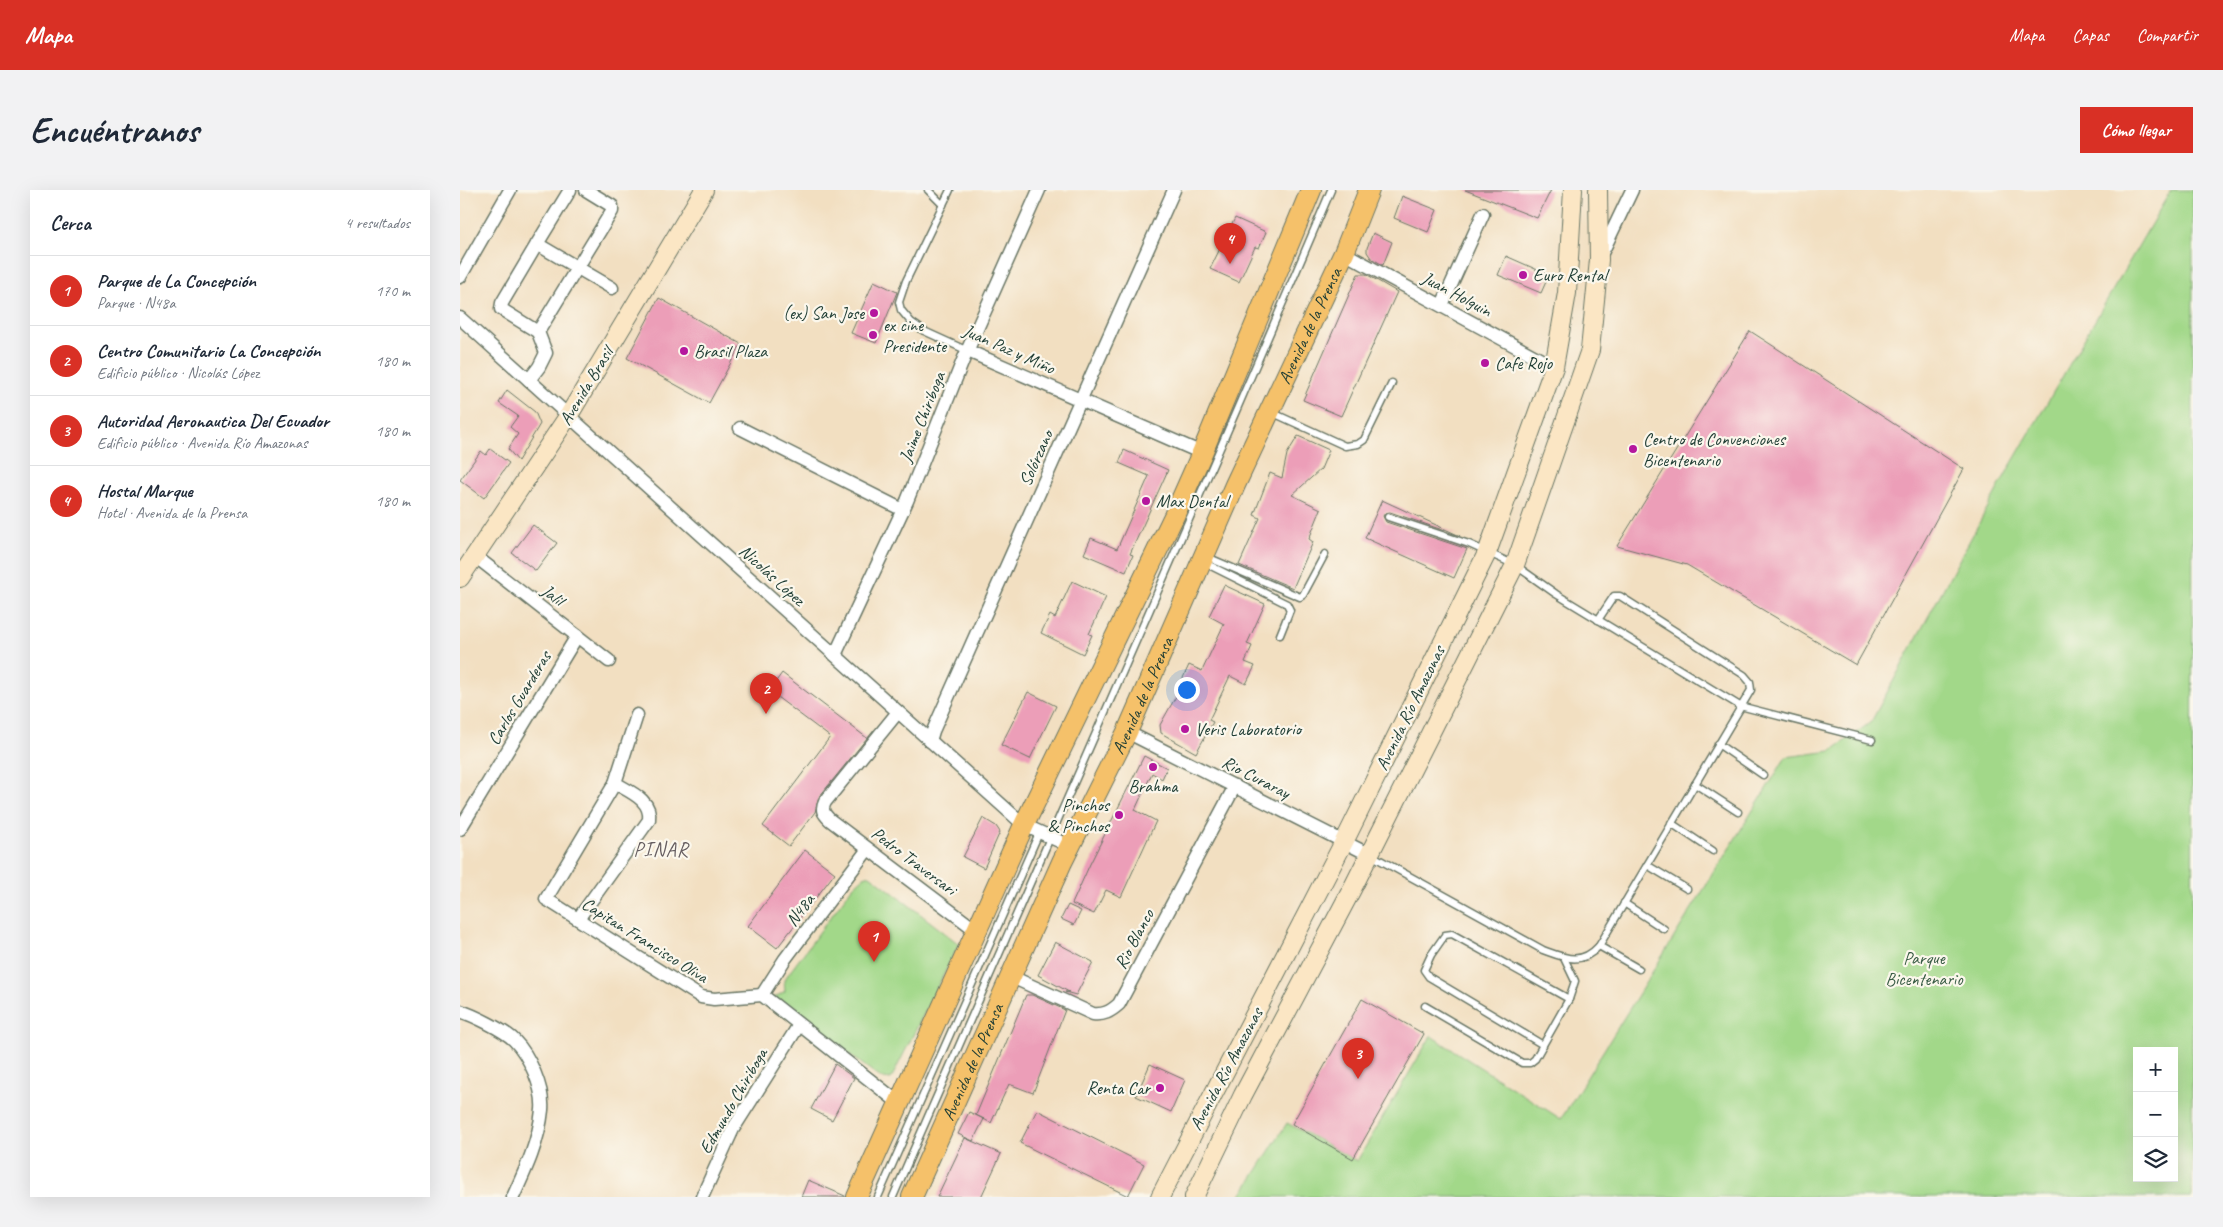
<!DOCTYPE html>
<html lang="es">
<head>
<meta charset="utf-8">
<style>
	body { margin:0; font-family:Caveat,sans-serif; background:#f2f2f3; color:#1f2937 }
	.controls { position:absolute; right:15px; bottom:15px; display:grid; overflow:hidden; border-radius:0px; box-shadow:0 5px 20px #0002 }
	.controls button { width:45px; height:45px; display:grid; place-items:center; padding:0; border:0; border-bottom:1px solid #e0e1e3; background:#fff; color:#1f2937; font:25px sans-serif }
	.you { position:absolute; left:726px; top:499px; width:18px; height:18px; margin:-12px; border:4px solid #fff; border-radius:50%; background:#1a73e8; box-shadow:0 0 0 8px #1a73e833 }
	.badge { display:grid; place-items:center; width:32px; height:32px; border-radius:50%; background:#d93025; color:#fff; font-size:16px; font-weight:700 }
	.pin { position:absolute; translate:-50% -41px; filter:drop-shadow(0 1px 2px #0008) }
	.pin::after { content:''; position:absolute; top:26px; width:18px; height:15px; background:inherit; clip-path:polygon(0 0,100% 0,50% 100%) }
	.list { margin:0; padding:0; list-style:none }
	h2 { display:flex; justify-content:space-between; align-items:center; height:65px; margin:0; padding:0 20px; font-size:21px }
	h2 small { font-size:16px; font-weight:400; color:#747a83 }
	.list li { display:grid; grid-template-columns:32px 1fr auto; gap:15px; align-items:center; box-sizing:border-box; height:70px; padding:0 20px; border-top:1px solid #e0e1e3 }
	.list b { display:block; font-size:19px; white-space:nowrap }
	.list p { margin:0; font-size:16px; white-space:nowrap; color:#747a83 }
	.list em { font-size:16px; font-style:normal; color:#747a83 }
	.icon { flex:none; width:28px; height:28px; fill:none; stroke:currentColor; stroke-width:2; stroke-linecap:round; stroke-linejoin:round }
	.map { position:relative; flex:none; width:1733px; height:1007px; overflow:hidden; border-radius:0px }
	header { display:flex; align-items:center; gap:30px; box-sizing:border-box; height:70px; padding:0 25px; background:#d93025; color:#fff }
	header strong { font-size:24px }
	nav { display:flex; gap:28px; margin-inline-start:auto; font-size:18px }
	.intro { display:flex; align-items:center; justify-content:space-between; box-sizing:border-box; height:120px; padding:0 30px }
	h1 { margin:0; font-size:35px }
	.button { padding:12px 22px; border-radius:0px; background:#d93025; color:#fff; font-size:18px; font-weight:700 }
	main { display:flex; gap:30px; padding:0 30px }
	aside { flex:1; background:#fff; border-radius:0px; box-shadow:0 5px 20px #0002 }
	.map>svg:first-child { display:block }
</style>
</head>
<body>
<header>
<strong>Mapa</strong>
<nav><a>Mapa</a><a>Capas</a><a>Compartir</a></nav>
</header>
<div class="intro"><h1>Encuéntranos</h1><a class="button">Cómo llegar</a></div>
<main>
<aside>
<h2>Cerca<small>4 resultados</small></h2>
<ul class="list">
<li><span class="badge">1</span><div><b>Parque de La Concepción</b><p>Parque · N48a</p></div><em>170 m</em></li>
<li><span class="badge">2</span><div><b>Centro Comunitario La Concepción</b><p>Edificio público · Nicolás López</p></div><em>180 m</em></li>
<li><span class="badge">3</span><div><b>Autoridad Aeronautica Del Ecuador</b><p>Edificio público · Avenida Río Amazonas</p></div><em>180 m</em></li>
<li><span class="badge">4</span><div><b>Hostal Marque</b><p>Hotel · Avenida de la Prensa</p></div><em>180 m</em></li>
</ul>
</aside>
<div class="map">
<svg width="1733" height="1007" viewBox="0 0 1733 1007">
	<rect width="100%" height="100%" fill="#fbf7ec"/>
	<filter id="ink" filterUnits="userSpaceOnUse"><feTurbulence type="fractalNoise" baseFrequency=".02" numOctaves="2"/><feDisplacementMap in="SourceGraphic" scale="10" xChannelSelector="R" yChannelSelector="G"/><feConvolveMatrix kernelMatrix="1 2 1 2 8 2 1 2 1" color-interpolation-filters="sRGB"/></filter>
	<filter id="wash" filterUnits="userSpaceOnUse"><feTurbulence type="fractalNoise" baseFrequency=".0096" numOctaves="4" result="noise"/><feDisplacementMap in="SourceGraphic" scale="20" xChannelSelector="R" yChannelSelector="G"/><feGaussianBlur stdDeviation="1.12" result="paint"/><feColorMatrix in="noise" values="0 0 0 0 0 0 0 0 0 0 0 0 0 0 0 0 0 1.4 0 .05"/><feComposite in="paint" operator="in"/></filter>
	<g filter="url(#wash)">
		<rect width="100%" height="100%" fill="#f2dfc1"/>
		<g fill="#a2d889" stroke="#608a5e" fill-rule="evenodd">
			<path d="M1711,0H1733L1732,1007H780L827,933L897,971L971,846L1101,929L1326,567L1371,561L1411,532L1548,280ZM1677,861H1714V988H1677Z"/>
			<path d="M410,685L499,754L431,889L421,888L314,808L325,801L324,790L392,698L404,687Z"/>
		</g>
		<g id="blocks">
			<g fill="#ec9eb8">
				<path d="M1005,0H1091L1077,28Z"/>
				<path d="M942,6L977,20L968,42L934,28Z"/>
				<path d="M775,28L806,42L799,58L795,57L779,92L750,79Z"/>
				<path d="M913,43L932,52L923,75L911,68L907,62V58Z"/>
				<path d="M1046,66L1089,85L1081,103L1038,85Z"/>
				<path d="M898,84H906L937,102L881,226L843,210Z"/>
				<path d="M414,91L437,102L416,153L391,143Z"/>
				<path d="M199,108L281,154L249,213L167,168Z"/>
				<path d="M1290,141L1504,279L1396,475L1227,375L1157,356Z"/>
				<path d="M47,200L75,222L80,234L58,271L48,259L58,244L50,237L58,226L39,213Z"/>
				<path d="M838,246L869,260L861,279L832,305L861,319L849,349L853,352L833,398L779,375L800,328L794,325L810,283L822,288L827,264Z"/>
				<path d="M30,259L49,273L24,308L0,290L21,261L26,265Z"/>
				<path d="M664,260L708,280L670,364L673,365L666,382L624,364L631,348L657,359L689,286L659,273Z"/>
				<path d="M922,310L1000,346L930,322L925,323L923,326L926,332L1007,359L994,388L905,348Z"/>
				<path d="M73,335L97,353L76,381L52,363Z"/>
				<path d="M612,391L646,407L629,444L632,445L623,464L581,443L590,425L595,428Z"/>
				<path d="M764,395L805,414L787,454L792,456L785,472L795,476L786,494L770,486L749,530L753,532L736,563L701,543L700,535L719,501H717L729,475L742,481L764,434L749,426Z"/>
				<path d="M322,483L407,548L359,607L355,622L329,656L303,636L370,547L309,501Z"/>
				<path d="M568,502L596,516L570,569L541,555Z"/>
				<path d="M684,566L707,578L702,589L692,583L675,620L696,631L661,707L646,700L634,724L612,714L630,674Z"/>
				<path d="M523,628L536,636L540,642L524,678L503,667Z"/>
				<path d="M345,660L375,683L317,758L288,736Z"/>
				<path d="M608,715L621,721L614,735L601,729Z"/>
				<path d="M595,752L633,772L616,805L605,802H609L578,785Z"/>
				<path d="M566,805H572L605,820L573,903L549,894L531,933L516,925Z"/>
				<path d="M902,809L964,844L893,969L832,934Z"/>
				<path d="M375,874L394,888L372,930L351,919Z"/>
				<path d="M690,874L725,890L711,922L676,906Z"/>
				<path d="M577,920L684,974L668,1006L560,953Z"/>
				<path d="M509,922L524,929L513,951L498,944Z"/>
				<path d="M505,948L541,964L521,1007H477Z"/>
				<path d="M348,990L385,1006V1007H341Z"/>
			</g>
		</g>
	</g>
	<g filter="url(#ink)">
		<use href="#blocks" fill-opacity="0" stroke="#697665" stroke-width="1"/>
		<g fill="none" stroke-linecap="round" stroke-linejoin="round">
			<g stroke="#697665" stroke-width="9">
				<g id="lane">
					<path d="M468,0L483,15"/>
					<path d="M490,0L446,91L439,112L441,120L451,132L464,141L508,161"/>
					<path d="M811,222L885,256L898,254L904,250L932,193"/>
					<path d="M928,327L1009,354L1055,375L1096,404L1280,516L1412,550"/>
					<path d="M747,367L840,407L843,405L865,364"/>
					<path d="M745,373L827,414L830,420L820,445"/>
					<path d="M1258,554L1303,585"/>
					<path d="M1235,594L1278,622"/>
					<path d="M1211,633L1253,661"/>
					<path d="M911,665L1083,760C1105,768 1121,776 1139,756L1291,500L1290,492L1284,485L1160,406H1154L1138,430"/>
					<path d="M1187,675L1227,699"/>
					<path d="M1164,713L1204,739"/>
					<path d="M1139,756L1179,779"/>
					<path d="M965,816L1062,873H1070L1075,869L1109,809L1115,791L1104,768"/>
					<path d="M1083,855L969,787L964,780L971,765L985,745L992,744L1109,809"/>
					<path d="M418,1007L579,643"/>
					<path d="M433,1007C579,671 728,337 871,0"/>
				</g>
			</g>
			<g stroke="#697665" stroke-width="15">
				<g id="street">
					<path d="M110,0L77,54L152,98"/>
					<path d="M77,54L42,113L41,119L78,142"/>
					<path d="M884,63L1094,177"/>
					<path d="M1141,65L1172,0"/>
					<path d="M0,87L50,0"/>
					<path d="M982,115L1023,24"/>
					<path d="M0,128L564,635L610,656"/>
					<path d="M508,161L742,263"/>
					<path d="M69,190L79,177L86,163L78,142L152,21V16L126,0"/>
					<path d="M280,238L443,320"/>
					<path d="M15,366L149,471"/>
					<path d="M375,465L447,311L504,168L579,0"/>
					<path d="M438,522L365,612C361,620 363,623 370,630L517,741"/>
					<path d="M177,525L155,593L86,709L241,807L254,809L302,805L439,913"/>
					<path d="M667,542L910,665"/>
					<path d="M470,551L473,541L714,0"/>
					<path d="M0,639L117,446"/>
					<path d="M118,729L189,630C192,610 170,602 155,593"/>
					<path d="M552,787L633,824C644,825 650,822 659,814L775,596"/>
					<path d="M302,805L325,769L408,659"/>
					<path d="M0,821C13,825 44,840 54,850C69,865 84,898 82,920C79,951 66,979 53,1007"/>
					<path d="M242,1007L273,939L339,835"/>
				</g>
			</g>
			<g stroke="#697665" stroke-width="20">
				<g id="secondary">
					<path d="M0,388L109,225L244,0"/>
					<path d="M700,1007L886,648L1027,363L1094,177L1107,103L1113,0"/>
					<path d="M734,1007L783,905L892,699L1055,375L1130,160L1139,70L1138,0"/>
				</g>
			</g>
			<g stroke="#697665" stroke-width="22">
				<g id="primary">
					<path d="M397,1007L564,635L714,326L742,263L851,0"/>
					<path id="s1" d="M452,1007L602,672L667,542L775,295L884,63L909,0"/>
				</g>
			</g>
			<use href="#lane" stroke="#fff" stroke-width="6"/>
			<use href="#street" stroke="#fff" stroke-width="12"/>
			<use href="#secondary" stroke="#fbe6c4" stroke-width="18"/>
			<use href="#primary" stroke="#f5c16b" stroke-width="20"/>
		</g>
	</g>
	<g fill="#b5179e" stroke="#fbf7ec" stroke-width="2">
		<circle cx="1063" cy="85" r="5"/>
		<circle cx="414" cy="123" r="5"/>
		<circle cx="413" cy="145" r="5"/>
		<circle cx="224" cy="161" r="5"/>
		<circle cx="1025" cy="173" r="5"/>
		<circle cx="1173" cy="259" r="5"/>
		<circle cx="686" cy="311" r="5"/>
		<circle cx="725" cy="539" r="5"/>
		<circle cx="693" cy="577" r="5"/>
		<circle cx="659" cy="625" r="5"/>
		<circle cx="700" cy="898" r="5"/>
	</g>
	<g text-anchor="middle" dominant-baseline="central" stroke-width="4.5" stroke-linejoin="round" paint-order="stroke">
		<g font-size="18" fill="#1f3d34" stroke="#fbf7ec" text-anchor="start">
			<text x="1073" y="85">Euro Rental</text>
			<text x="404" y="123" text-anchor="end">(ex) San Jose</text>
			<text x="423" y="135">ex cine<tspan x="423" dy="21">Presidente</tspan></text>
			<text x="234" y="161">Brasil Plaza</text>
			<text x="1035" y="173">Cafe Rojo</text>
			<text x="1183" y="249">Centro de Convenciones<tspan x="1183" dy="21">Bicentenario</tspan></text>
			<text x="696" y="311">Max Dental</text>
			<text x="735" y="539">Veris Laboratorio</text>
			<text x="693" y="596" text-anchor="middle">Brahma</text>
			<text x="649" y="615" text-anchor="end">Pinchos<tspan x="649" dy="21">&amp; Pinchos</tspan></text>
			<text x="690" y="898" text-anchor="end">Renta Car</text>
		</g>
		<g font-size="18" fill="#1f3d34" stroke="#fbf7ec">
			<text transform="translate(997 104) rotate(28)">Juan Holguin</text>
			<text stroke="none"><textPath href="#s1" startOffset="958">Avenida de la Prensa</textPath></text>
			<text transform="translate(549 159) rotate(24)">Juan Paz y Miño</text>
			<text transform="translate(126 196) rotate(-59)">Avenida Brasil</text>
			<text transform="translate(462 227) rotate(-68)">Jaime Chiriboga</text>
			<text transform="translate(576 268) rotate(-66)">Solórzano</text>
			<text transform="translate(312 385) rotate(42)">Nicolás López</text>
			<text transform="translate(93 405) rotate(38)">Jalil</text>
			<text stroke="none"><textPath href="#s1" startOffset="552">Avenida de la Prensa</textPath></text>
			<text transform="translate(59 508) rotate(-59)">Carlos Guarderas</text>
			<text transform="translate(950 518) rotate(-64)">Avenida Río Amazonas</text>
			<text transform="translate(796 587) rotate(27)">Rio Curaray</text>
			<text transform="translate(454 671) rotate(37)">Pedro Traversari</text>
			<text transform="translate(340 720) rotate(-53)">N48a</text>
			<text transform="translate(674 749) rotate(-62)">Rio Blanco</text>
			<text transform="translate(185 750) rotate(32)">Capitan Francisco Oliva</text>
			<text stroke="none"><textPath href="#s1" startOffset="148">Avenida de la Prensa</textPath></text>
			<text transform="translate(766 879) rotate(-62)">Avenida Río Amazonas</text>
			<text transform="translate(273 911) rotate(-60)">Edmundo Chiriboga</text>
		</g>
		<g font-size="18" fill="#395c45" stroke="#fbf7ec">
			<text x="1464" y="768">Parque<tspan x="1464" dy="21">Bicentenario</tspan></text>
		</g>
		<g font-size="20" letter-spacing="1" fill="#675f62" stroke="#fbf7ec">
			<text x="201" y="659">PINAR</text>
		</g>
	</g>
</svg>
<div class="controls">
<button>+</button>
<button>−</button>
<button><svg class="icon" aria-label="layers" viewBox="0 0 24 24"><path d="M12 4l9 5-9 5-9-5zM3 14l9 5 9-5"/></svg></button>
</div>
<div class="you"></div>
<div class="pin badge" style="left:414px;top:772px">1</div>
<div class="pin badge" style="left:306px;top:524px">2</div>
<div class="pin badge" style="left:898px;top:889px">3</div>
<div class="pin badge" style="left:770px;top:74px">4</div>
</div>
</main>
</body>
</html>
